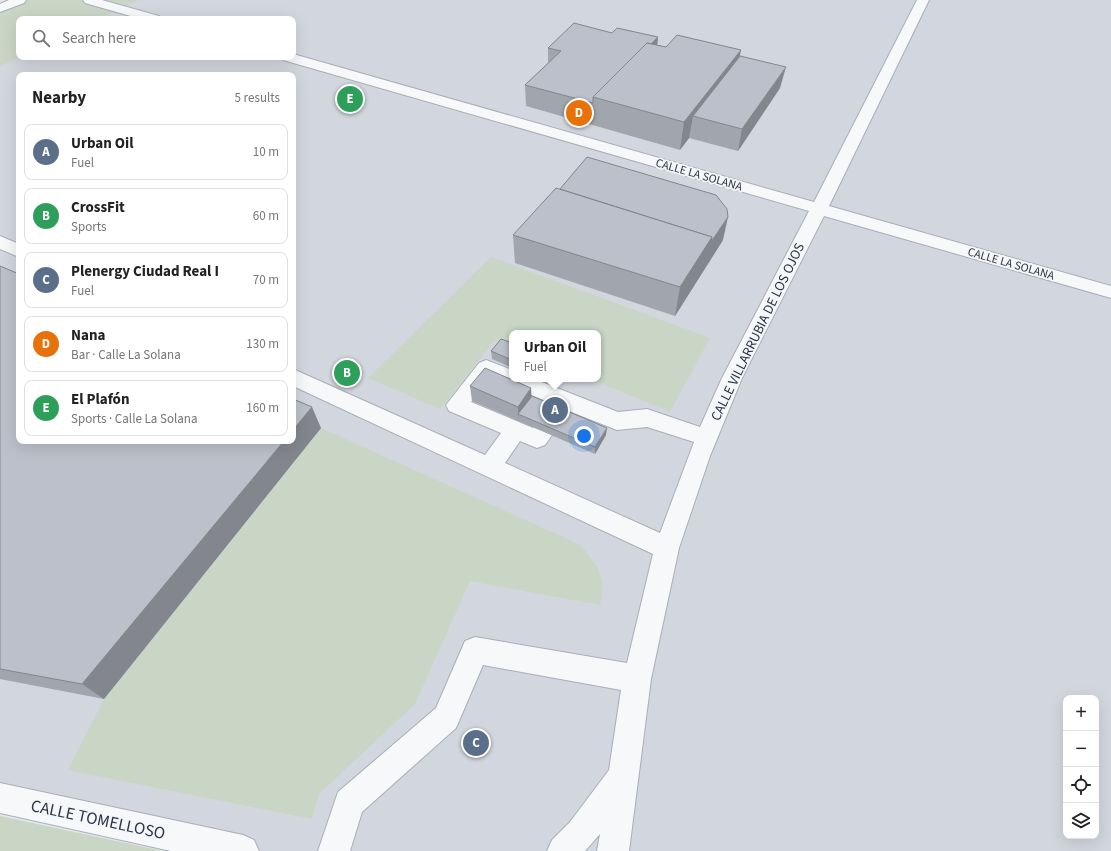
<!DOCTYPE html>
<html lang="en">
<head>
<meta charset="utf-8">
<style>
	body { margin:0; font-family:"Source Sans 3",sans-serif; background:#f6f6f6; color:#222 }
	.controls { position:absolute; right:12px; bottom:12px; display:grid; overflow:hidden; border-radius:8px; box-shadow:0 4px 16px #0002 }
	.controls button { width:36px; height:36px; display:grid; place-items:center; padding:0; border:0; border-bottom:1px solid #e0e0e0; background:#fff; color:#222; font:20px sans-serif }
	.you { position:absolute; left:584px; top:436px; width:14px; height:14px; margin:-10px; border:3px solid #fff; border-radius:50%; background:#1a73e8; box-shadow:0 0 0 6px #1a73e833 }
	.badge { display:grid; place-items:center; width:26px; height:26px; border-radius:50%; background:#d1495b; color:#fff; font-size:13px; font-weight:700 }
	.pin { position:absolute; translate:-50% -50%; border:2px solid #fff; box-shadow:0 1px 4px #0006 }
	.popup { position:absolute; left:509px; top:330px; width:92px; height:52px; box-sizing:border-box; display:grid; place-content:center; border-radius:8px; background:#fff; filter:drop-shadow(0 1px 3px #0005); font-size:13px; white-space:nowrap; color:#767676 }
	.popup b { font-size:15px; color:#222 }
	.popup::after { content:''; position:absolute; left:50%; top:100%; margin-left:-8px; border:8px solid transparent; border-top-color:#fff }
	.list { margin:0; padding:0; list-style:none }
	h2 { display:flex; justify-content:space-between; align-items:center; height:52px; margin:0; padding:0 16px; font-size:17px }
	h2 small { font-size:13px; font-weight:400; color:#767676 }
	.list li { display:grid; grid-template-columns:26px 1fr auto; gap:12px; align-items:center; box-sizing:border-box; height:56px; margin:0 8px 8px; padding:0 8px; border:1px solid #e0e0e0; border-radius:8px }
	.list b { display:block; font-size:15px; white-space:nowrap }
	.list p { margin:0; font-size:13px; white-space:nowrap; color:#767676 }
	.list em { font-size:13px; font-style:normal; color:#767676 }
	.icon { flex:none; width:22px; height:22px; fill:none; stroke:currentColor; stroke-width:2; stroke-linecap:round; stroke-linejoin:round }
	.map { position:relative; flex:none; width:1111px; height:851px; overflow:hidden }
	.search { position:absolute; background:#fff; box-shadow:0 4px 16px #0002; left:16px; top:16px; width:280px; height:44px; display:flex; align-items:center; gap:10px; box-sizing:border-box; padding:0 14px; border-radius:8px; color:#767676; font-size:15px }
	.panel { position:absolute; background:#fff; box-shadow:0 4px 16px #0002; left:16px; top:72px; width:280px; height:372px; border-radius:8px }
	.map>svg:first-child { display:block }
</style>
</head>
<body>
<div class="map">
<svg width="1111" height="851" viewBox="0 0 1111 851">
	<rect width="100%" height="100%" fill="#e4e7ec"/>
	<path fill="#d2d6de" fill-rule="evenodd" d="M20,0H1111V851H244L0,798V9ZM19,19H293V57H19ZM19,75H293V441H19ZM512,333H598V379H512ZM1066,698H1096V836H1066Z"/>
	<g fill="#c9d6c5">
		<path d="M23,0H138L98,19H19V57L0,66V10Z"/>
		<path d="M491,257L710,338L670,412L591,379H598V333H512V347L495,340L440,409L368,378Z"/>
		<path d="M321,428L581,545L598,569L603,585L600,605L470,581L415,704L319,794L312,819L68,770L104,699Z"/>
		<path d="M0,816L163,851H0Z"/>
	</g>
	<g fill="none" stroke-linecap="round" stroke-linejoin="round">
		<g stroke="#a9aeb7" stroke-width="2">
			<g id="minor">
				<path d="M9,0H26L24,3L0,12V4Z"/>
				<path d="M83,0H102L159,16L161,19H141L85,3Z"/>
				<path d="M917,0H929L829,206L1111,286V298L824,216L742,378L710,456L679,548L651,679L629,851H597L600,834L585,851H547L552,840L570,822L609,770L621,690L483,665L456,728L362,812L350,851H318L338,792L436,708L465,641L475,637L627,663L653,554L293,386V369L485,455L501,433L449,411L446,405L479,363L486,360L512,370V379H534L618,412L647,409L700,427L722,378L809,211L283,60L281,57H293V54L814,202ZM490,378L551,403L533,428L471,402ZM569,411L617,430L647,427L694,442L660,533L505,463L520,441L537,448L545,445Z"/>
				<path d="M0,236L19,244V257L0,249Z"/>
				<path d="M0,783L243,835L254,840L259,851H171L0,813Z"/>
			</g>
		</g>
		<use href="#minor" fill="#f7f8fa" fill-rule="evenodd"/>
	</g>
	<g fill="#a1a5ae">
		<path d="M612,33L658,37L657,45L666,47L740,56L780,88L738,151L689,138L680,150L526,106L525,85L548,63V48Z"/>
		<path d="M560,189L723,240L675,316L515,263L513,235Z"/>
		<path d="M0,266L321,428L104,699L0,679Z"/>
		<path d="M512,343V368L492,359L491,351Z"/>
		<path d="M470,386L532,396L606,435L595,454L472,401Z"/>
	</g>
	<g fill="#83868d">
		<path d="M658,37L656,58L598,98Z"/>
		<path d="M741,50L736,77L693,116L689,138L680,150L684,122Z"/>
		<path d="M786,67L780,88L738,151L742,129Z"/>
		<path d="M728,217L723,240L675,316L680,287L712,237Z"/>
		<path d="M531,388L532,403L518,414L519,421L518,407Z"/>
		<path d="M312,407L321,428L104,699L82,684L284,441H293V430Z"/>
		<path d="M607,428L606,435L595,454V447Z"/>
	</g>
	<g fill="#bbc0ca" stroke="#83868d">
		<path d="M574,23L612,33L617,28L658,37L651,44L647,43L593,97V103L525,85L561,51L548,48Z"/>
		<path d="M677,35L741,50L684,122L593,97L647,43L666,47Z"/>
		<path d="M740,56L786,67L742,129L693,116Z"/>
		<path d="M587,157L716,195L727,209L728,217L711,242L712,237L560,189Z"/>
		<path d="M556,188L712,237L680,287L513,235Z"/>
		<path d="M0,266L19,274V441H284L82,684L0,669Z"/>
		<path d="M501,339L512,343V360L491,351Z"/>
		<path d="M485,368L531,388L518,407L470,386Z"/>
		<path d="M532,396L607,428L595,447L518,414Z"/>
		<path d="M293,399L312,407L293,430Z"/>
	</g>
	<g text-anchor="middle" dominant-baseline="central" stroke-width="3.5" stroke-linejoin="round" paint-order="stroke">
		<g font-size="12" fill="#2b3445" stroke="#f4f6f9">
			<text transform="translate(699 175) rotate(16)">CALLE LA SOLANA</text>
			<text transform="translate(1011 264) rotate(16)">CALLE LA SOLANA</text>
		</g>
		<g font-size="14" fill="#2b3445" stroke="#f4f6f9">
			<text transform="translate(758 332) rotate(-64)">CALLE VILLARRUBIA DE LOS OJOS</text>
		</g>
		<g font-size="17" fill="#2b3445" stroke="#f4f6f9">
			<text transform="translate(98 820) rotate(12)">CALLE TOMELLOSO</text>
		</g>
	</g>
</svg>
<div class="controls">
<button>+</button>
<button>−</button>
<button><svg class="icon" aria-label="locate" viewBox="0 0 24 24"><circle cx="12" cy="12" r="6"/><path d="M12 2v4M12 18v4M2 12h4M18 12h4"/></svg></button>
<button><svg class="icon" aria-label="layers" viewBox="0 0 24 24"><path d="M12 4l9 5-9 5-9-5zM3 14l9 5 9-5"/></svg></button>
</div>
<div class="you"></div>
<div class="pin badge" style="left:555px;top:410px;background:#5c6f8a">A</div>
<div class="popup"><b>Urban Oil</b>Fuel</div>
<div class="pin badge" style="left:347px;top:373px;background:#2e9e5b">B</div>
<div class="pin badge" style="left:476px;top:743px;background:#5c6f8a">C</div>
<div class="pin badge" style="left:579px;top:113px;background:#e8710a">D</div>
<div class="pin badge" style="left:350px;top:99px;background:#2e9e5b">E</div>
<div class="search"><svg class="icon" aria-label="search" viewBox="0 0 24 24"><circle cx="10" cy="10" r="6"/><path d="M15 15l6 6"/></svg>Search here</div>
<section class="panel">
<h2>Nearby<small>5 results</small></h2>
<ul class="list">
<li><span class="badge" style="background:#5c6f8a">A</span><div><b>Urban Oil</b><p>Fuel</p></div><em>10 m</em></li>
<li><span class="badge" style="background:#2e9e5b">B</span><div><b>CrossFit</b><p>Sports</p></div><em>60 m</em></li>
<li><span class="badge" style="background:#5c6f8a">C</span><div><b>Plenergy Ciudad Real I</b><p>Fuel</p></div><em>70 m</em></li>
<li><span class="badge" style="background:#e8710a">D</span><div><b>Nana</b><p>Bar · Calle La Solana</p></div><em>130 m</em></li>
<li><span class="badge" style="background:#2e9e5b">E</span><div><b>El Plafón</b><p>Sports · Calle La Solana</p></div><em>160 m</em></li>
</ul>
</section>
</div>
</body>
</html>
